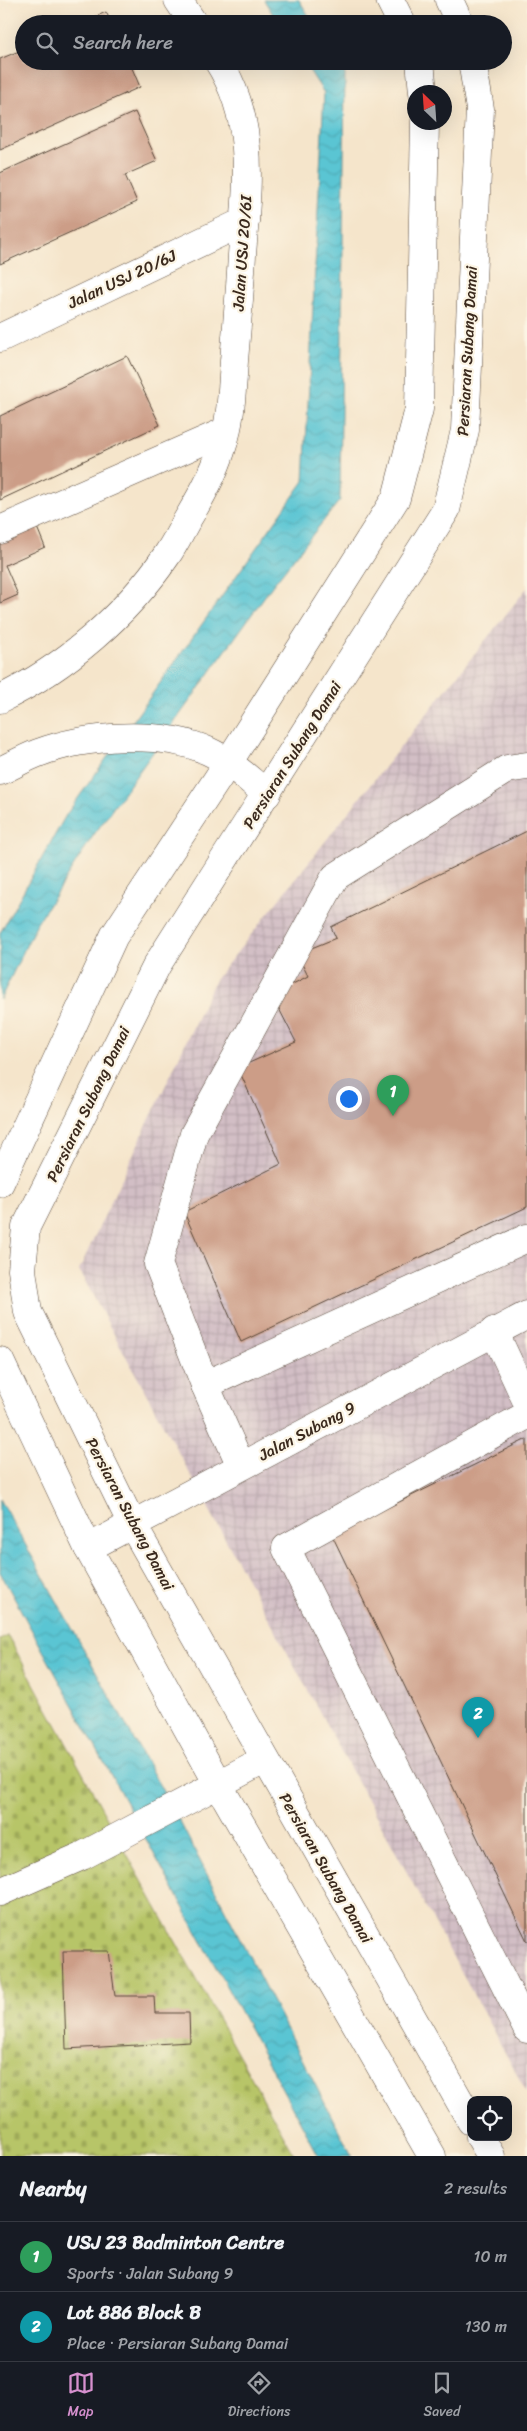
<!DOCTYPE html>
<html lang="en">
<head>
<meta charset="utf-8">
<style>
	body { margin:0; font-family:Sriracha,sans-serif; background:#20242c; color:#f1f3f6 }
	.controls { position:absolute; right:15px; bottom:15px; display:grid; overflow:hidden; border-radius:10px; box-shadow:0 5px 20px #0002 }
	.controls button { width:45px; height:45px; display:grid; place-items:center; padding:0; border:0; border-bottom:1px solid #363941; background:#171b24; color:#f1f3f6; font:25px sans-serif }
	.compass { position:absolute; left:407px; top:85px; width:45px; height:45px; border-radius:50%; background:#171b24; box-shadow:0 5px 20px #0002; rotate:335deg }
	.you { position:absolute; left:348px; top:1098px; width:18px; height:18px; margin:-12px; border:4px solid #fff; border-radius:50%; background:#1a73e8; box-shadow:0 0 0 8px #1a73e833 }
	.badge { display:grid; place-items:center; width:32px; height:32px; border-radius:50%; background:#d690ce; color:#fff; font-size:16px; font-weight:700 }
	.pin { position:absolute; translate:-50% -41px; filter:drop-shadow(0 1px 2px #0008) }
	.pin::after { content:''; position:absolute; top:26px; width:18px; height:15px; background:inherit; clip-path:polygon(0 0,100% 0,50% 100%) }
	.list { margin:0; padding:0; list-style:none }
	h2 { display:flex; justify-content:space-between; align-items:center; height:65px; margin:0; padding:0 20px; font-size:21px }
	h2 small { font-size:16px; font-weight:400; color:#9ea1a6 }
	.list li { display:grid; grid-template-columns:32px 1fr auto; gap:15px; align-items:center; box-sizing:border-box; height:70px; padding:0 20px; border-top:1px solid #363941 }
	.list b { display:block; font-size:19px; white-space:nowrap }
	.list p { margin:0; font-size:16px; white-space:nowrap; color:#9ea1a6 }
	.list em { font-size:16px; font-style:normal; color:#9ea1a6 }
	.icon { flex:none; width:28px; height:28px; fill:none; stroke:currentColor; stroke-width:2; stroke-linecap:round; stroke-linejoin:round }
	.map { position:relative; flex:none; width:527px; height:2156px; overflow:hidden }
	.search { position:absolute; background:#171b24; box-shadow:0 5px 20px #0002; left:15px; right:15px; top:15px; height:55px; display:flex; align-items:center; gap:12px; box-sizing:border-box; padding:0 18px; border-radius:28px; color:#9ea1a6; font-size:19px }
	.sheet { height:205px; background:#171b24 }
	nav { display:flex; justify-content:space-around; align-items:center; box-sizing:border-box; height:70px; border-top:1px solid #363941; background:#171b24; font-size:14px; color:#9ea1a6 }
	nav a { display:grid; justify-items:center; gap:2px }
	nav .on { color:#d690ce }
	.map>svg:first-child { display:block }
</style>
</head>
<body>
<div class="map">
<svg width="527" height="2156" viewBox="0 0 527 2156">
	<defs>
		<pattern id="industrial-grid" width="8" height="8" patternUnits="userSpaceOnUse" patternTransform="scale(1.25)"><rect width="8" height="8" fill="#d2bec5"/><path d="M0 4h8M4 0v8" fill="none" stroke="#b5a3a9"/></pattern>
		<pattern id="cemetery-stones" width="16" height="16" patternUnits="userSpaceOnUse" patternTransform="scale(1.25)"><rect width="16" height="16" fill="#b7c567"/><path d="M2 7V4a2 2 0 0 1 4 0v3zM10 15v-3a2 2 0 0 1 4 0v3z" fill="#9ea959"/></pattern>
		<pattern id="water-waves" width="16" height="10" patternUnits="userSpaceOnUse" patternTransform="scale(1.25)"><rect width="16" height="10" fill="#5ac5d3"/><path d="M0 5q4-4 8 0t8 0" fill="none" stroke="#4fa9b5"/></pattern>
	</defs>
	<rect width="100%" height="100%" fill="#fcf5e5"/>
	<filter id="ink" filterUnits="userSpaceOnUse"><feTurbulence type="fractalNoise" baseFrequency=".02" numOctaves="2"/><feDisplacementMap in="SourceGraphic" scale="10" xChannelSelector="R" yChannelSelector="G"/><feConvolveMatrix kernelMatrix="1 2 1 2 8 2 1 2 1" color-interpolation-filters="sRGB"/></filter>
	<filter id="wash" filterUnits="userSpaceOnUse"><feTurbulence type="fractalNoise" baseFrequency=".0096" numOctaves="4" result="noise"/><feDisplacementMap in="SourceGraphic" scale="20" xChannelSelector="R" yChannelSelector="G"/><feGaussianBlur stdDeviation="1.12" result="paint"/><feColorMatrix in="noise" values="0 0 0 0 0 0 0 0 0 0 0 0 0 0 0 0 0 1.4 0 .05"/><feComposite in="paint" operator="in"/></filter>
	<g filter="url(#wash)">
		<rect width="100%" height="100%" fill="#f5e5cb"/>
		<path fill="url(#industrial-grid)" d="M527,588V2093L79,1270L215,980Z"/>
		<path fill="url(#cemetery-stones)" stroke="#797842" d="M8,1636L118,1838L295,2156H0V1640Z"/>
		<g fill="url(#water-waves)" stroke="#4a7878">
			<path d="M264,0H299L314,24H279Z"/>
			<path d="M303,61H337L345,74L340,500L272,586L93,836L37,923L0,1000V933L66,815L304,481L324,93Z"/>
			<path d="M0,1499L180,1822L352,2156H319L0,1572Z"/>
		</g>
		<g id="blocks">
			<g fill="#cc9d87">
				<path d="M106,12L112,24H79Z"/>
				<path d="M24,49V61H129L140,87L0,150V59Z"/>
				<path d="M135,112L157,161L125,175L137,202L0,264V173Z"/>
				<path d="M127,356L160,425L0,500V416Z"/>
				<path d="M34,520L45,547L5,565L18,595L0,603V535Z"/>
				<path d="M527,831V1207L241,1342L184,1212L281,1164L238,1068L296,1042L272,995L308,976L297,954L336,938L331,927Z"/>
				<path d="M527,1439V1941L332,1535Z"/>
				<path d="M63,1951H109L115,1996H154L155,2013H189L190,2042L66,2049Z"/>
			</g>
		</g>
	</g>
	<g filter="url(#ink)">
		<use href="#blocks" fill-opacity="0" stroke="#574638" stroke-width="1"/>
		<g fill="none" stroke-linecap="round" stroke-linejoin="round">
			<g stroke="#574638" stroke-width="29">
				<g id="minor">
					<path d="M178,0L194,24"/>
					<path d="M390,0L402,24"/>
					<path d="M449,0L460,24"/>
					<path d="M420,61L423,92"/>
					<path d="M0,338L245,221"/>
					<path d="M0,530L226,431"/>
					<path d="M0,699C65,668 127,614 167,555C176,542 182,528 190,515C202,495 214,473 221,451C231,422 232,391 234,361C237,326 240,291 242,255C247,187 257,122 218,61"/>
					<path d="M0,771C13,765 25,758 38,753C85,735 162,730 208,751C230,761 248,779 267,794"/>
					<path d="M0,1183L114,936L228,763L396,498L419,409L425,122"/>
					<path d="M494,1331L527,1402"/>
					<path d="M0,1361L88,1548L218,1784L432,2156"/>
					<path d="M205,1385L527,1238"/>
					<path d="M527,1415L286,1548L527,2029"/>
					<path d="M241,1466L205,1385L158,1264L194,1134L335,877L507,769L527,766"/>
					<path d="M88,1548L527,1315"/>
					<path d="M0,1892L82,1856L264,1760"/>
					<path d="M471,2121L132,1524L28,1312L22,1270L26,1227L157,965L446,510L465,430L480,109L472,61"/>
					<path d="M480,2137L491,2156"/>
				</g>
			</g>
			<use href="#minor" stroke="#fff" stroke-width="28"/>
		</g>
	</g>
	<g text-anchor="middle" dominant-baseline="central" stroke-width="4.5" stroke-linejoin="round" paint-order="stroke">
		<g font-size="16" fill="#3b2a1e" stroke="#fcf5e5">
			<text transform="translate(242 253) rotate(-86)">Jalan USJ 20/6I</text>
			<text transform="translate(122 279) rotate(-25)">Jalan USJ 20/6J</text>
			<text transform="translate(467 351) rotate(-87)">Persiaran Subang Damai</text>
			<text transform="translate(292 755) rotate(-58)">Persiaran Subang Damai</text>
			<text transform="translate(88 1104) rotate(-64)">Persiaran Subang Damai</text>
			<text transform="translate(307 1431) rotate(-28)">Jalan Subang 9</text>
			<text transform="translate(130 1514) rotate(62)">Persiaran Subang Damai</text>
			<text transform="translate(326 1868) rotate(60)">Persiaran Subang Damai</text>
		</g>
	</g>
</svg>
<div class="controls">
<button><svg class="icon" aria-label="locate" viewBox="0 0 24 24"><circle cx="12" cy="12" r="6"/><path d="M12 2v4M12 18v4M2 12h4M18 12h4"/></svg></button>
</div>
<svg class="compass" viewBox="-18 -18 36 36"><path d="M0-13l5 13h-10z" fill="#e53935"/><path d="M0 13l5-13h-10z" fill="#9ea1a6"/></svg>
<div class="you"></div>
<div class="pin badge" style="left:393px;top:1116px;background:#2e9e5b">1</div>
<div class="pin badge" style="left:478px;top:1738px;background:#0f9aa8">2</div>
<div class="search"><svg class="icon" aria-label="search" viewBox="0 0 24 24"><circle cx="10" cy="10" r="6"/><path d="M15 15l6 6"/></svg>Search here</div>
</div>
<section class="sheet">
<h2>Nearby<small>2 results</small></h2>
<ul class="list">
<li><span class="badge" style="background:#2e9e5b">1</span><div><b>USJ 23 Badminton Centre</b><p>Sports · Jalan Subang 9</p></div><em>10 m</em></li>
<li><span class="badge" style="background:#0f9aa8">2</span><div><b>Lot 886 Block B</b><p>Place · Persiaran Subang Damai</p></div><em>130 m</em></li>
</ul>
</section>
<nav>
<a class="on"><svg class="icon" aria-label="map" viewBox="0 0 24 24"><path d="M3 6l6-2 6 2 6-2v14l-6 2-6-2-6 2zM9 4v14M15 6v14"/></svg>Map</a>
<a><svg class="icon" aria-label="directions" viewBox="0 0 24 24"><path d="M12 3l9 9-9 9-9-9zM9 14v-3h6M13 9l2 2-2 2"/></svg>Directions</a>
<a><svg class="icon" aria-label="saved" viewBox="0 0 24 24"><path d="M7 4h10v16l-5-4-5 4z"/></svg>Saved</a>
</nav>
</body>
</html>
